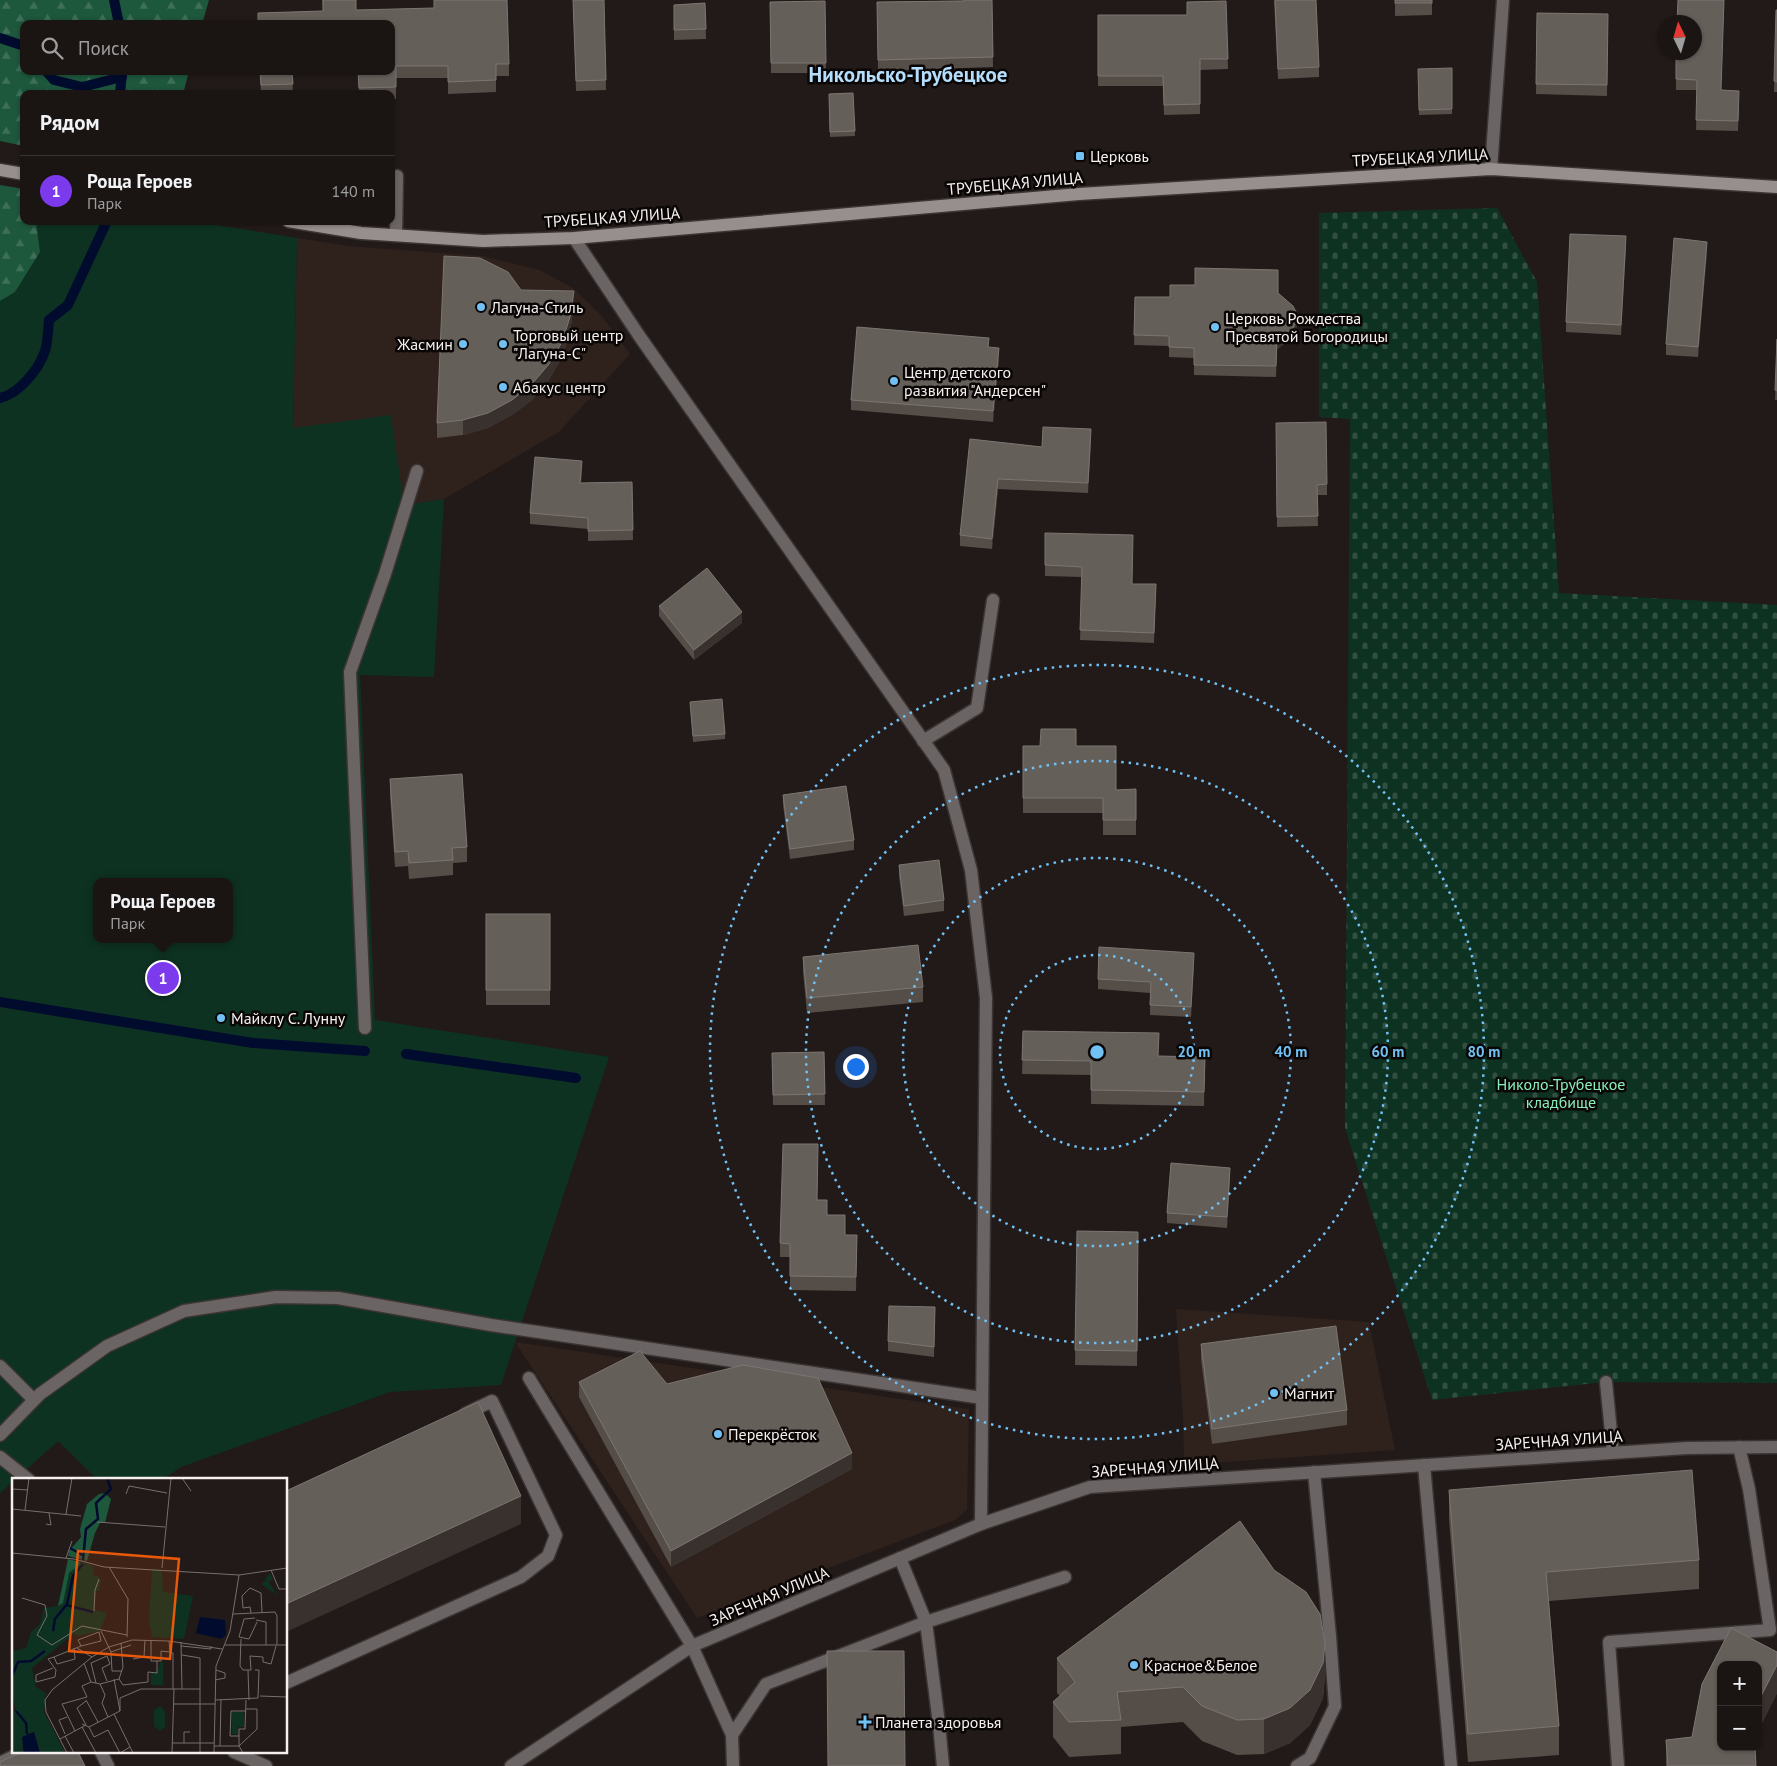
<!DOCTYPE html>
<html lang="ru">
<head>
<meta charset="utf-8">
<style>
	body { margin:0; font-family:"PT Sans",sans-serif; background:#272120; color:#f1f3f6 }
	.controls { position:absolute; right:15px; bottom:15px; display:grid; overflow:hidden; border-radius:10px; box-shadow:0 1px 4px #0004 }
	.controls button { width:45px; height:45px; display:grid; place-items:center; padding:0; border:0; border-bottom:1px solid #383332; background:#1a1412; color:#f1f3f6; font:25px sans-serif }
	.compass { position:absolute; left:1657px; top:15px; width:45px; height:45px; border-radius:50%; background:#1a1412; box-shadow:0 1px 4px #0004; rotate:355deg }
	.you { position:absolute; left:855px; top:1066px; width:18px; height:18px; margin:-12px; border:4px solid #fff; border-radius:50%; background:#1a73e8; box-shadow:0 0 0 8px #1a73e833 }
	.badge { display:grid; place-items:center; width:32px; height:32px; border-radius:50%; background:#7c3aed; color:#fff; font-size:16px; font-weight:700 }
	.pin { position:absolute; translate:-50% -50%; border:2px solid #fff; box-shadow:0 1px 5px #0006 }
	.popup { position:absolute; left:93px; top:878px; width:140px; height:65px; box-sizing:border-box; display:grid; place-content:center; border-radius:10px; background:#1a1412; filter:drop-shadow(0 1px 4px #0005); font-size:16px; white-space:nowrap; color:#9f9e9f }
	.popup b { font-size:19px; color:#f1f3f6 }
	.popup::after { content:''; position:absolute; left:50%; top:100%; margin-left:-10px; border:10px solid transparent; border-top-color:#1a1412 }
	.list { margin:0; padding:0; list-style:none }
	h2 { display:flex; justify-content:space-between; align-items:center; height:65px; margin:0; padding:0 20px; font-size:21px }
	h2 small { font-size:16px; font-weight:400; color:#9f9e9f }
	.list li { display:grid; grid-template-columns:32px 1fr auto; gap:15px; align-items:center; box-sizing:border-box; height:70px; padding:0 20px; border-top:1px solid #383332 }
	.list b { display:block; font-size:19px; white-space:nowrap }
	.list p { margin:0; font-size:16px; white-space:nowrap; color:#9f9e9f }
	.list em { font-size:16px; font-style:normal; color:#9f9e9f }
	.icon { flex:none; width:28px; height:28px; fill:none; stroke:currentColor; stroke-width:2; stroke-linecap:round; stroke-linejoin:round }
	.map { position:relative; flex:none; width:1777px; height:1766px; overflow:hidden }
	.search { position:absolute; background:#1a1412; box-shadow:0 1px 4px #0004; left:20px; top:20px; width:375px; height:55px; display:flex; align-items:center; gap:12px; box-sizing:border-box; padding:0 18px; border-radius:10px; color:#9f9e9f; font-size:19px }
	.panel { position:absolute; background:#1a1412; box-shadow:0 1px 4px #0004; left:20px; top:90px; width:375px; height:135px; border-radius:10px }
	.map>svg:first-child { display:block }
</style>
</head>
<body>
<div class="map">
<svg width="1777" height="1766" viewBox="0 0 1777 1766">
	<defs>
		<pattern id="forest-firs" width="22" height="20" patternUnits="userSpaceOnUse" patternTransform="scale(1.25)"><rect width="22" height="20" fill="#1d573c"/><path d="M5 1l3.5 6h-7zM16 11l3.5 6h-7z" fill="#3e6f58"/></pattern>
		<pattern id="cemetery-stones" width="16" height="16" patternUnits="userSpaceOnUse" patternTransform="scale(1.25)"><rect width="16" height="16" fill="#0e3222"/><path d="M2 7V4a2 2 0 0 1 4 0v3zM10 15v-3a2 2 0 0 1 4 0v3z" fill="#325042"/></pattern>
	</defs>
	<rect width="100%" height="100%" fill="#221a18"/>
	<g fill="#2f211c">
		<path d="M297,238L348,246L483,256L540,270L573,288L601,315L630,354L559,432L444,499L404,505L293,428Z"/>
		<path d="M1176,1309L1369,1322L1395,1450L1184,1465L1183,1419Z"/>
		<path d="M515,1342L969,1409L967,1510L955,1520L697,1618Z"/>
	</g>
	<path fill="#0e3222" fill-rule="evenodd" d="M36,221H192L297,238L293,428L391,415L404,505L444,499L434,677L360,675L375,1020L609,1057L501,1385L390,1392L181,1467L161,1480H98L58,1441L0,1493V301L15,292L40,252ZM97,882H229V939H97Z"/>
	<g fill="url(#forest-firs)">
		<path d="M0,0H209L202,24H24V71H189L183,94H24V146L0,141Z"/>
		<path d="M0,185L24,189V221H36L40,252L15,292L0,301Z"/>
	</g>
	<path fill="url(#cemetery-stones)" d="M1497,208L1537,282L1559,593L1777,605V1383L1606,1382L1432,1400L1345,1128L1350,419L1319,417V213Z"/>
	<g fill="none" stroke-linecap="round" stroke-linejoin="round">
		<g stroke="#000b2e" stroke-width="10">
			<path d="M114,0L119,24"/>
			<path d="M0,38L24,46"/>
			<path d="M46,71L54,80L82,87L122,77"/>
			<path d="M120,94L122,72"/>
			<path d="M0,398C19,394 39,369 45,351C48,342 48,330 49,320L68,305L107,221"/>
			<path d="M0,1002L253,1043L365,1051"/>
			<path d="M406,1054L576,1078"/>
		</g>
		<g stroke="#3b3432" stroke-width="15">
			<g id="service">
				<path d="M396,235L397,176"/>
				<path d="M923,741L977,708L993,600"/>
				<path d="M365,1028L350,672L385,574L417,471"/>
				<path d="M0,1366L34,1400"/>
				<path d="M529,1378L692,1646L732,1735L733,1766"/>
				<path d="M1606,1382L1613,1452"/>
				<path d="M0,1435L40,1394L107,1346L184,1311L276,1297L338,1298L491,1325L982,1398"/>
				<path d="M0,1457L29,1480"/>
				<path d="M1424,1465L1451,1766"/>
				<path d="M900,1558L926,1622L939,1724L943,1766"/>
				<path d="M286,1683L521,1577L548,1556L556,1535L492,1401L465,1414"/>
				<path d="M732,1735L766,1684L926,1622L1065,1577"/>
				<path d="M101,1752L108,1766"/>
				<path d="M234,1752L266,1766"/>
				<path d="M0,1763L22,1752"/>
				<path d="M1297,1766L1310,1758L1335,1706L1330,1636L1314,1472"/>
				<path d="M1618,1766L1609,1642L1770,1630L1749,1489L1739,1447"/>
			</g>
		</g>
		<g stroke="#3b3432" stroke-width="15">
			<g id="minor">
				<path d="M1491,169L1503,0"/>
				<path d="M574,238L640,337L944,770L971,870L986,998L981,1524"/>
				<path d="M511,1766L692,1646L981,1524L1090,1487L1687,1448L1777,1447"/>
			</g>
		</g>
		<g stroke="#3b3432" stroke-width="15">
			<g id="secondary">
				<path d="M0,170L24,174"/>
				<path d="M288,221L361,233L483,241L574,238L1079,194L1491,169L1777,187"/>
			</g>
		</g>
		<use href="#service" stroke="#6a6564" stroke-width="12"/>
		<use href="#minor" stroke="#6a6564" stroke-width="12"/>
		<use href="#secondary" stroke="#968f8d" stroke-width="12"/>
	</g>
	<g fill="#544d48">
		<path d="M322,0L356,10L509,64V76H496V92L448,94V78H396V99H391V94H359L358,71L391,24H258V13L323,11Z"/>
		<path d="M573,0H604L606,90L576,91Z"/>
		<path d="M992,0L993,67L878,71L877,2Z"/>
		<path d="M1274,0L1319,67V77L1278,79Z"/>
		<path d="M1395,0H1439H1432V15L1395,16Z"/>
		<path d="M825,1L826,73H771L770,2Z"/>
		<path d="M1226,1L1228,69L1200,70V114L1164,115L1163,86H1098V15H1187Z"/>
		<path d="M705,3L706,39L674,40V5Z"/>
		<path d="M1777,10V92H1774Z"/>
		<path d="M1537,13L1608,14L1607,96L1536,94Z"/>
		<path d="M1676,52L1722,90L1739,101L1738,131L1696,130L1697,90H1676Z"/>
		<path d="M1452,68V114L1419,115L1418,69Z"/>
		<path d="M260,71H292L293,94H261Z"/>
		<path d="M853,93L855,136L830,137L829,94Z"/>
		<path d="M1626,247L1621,335L1566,332V322Z"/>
		<path d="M1707,252L1698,357L1666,355V344Z"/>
		<path d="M521,290L574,306L570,332L562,357L549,380L532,400L512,415L488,428L463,435L437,438V423Z"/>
		<path d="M1278,293L1297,332L1293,338L1277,349L1276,377L1194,375V358L1169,357V346L1134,345L1135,297H1170Z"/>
		<path d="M1777,339V400H1775Z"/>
		<path d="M999,358L993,422L851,410V400Z"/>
		<path d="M1276,423L1327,484V495H1317L1318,526L1277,527Z"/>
		<path d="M970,439L1042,447L1091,440L1088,493L998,489L992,549L960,546V535Z"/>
		<path d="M582,472L581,483L632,482L633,540L588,541V529L530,524V513Z"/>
		<path d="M1045,533L1133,584H1156L1154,643L1080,640L1082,577L1045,576Z"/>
		<path d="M659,606L742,623L694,660L659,616Z"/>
		<path d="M690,702L725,734V739L693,742Z"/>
		<path d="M1023,746H1076L1116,790L1136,789V835H1103V813H1023Z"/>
		<path d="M390,779L467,847V862L453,863V875L409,879L408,866L395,867L390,795Z"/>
		<path d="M783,795L854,840V850L790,859L783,805Z"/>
		<path d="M899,865L944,900V911L904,916L899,876Z"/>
		<rect x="486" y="914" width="64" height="91"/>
		<path d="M803,957L923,987V1002L807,1013L803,972Z"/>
		<path d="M1194,964L1191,1017L1150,1015V993L1098,989V979Z"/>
		<path d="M1023,1031L1159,1056L1205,1057L1204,1106L1091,1104V1075L1022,1074Z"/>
		<path d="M824,1052L825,1105H773L772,1053Z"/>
		<path d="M1230,1178L1227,1228L1167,1223V1213Z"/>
		<path d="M818,1200L827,1215L845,1235H857L856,1291L790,1290V1257H780V1243Z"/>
		<path d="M1077,1231L1138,1232L1137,1366L1075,1365Z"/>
		<path d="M935,1307L934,1357L888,1351V1341Z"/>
		<path d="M1201,1344L1347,1410V1425L1212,1444L1201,1360Z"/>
		<path d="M579,1382L667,1384L852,1469L671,1567L579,1397Z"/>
		<path d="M1449,1490L1699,1560V1589L1549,1601L1559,1726V1755L1468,1762L1449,1519Z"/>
		<path d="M1731,1628L1777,1652V1693L1758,1731V1665H1721V1747H1755L1756,1766H1666V1740L1692,1737L1702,1684Z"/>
		<path d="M1057,1658L1325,1677L1323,1698L1310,1725L1290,1743L1264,1754L1237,1755L1202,1741L1183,1722L1121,1727V1754L1069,1757L1053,1737V1702L1060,1696L1057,1693Z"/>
	</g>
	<g fill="#39312e">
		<path d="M1626,236V247L1621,335V325Z"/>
		<path d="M1707,242V252L1698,357V347Z"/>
		<path d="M574,291V306L570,332L562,357L549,380L532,400L512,415L488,428L463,435V420Z"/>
		<path d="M1297,321V332L1293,338L1277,349L1276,377L1277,339Z"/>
		<path d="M999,348V358L993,422V411Z"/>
		<path d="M1091,429V440L1088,493V483Z"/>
		<path d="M582,461V472L580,493V483Z"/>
		<path d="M998,479V489L992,549V539Z"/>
		<path d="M742,612V623L694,660V650Z"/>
		<path d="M1194,953V964L1191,1017V1007Z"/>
		<path d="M1230,1168V1178L1227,1228V1217Z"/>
		<path d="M852,1453V1469L671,1567V1551Z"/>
		<path d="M521,1496V1524L286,1632V1604Z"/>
		<path d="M1325,1643V1677L1323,1698L1310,1725L1290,1743L1264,1754V1719Z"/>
		<path d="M1777,1665V1693L1758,1731V1702Z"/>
	</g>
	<g fill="#655f5a" stroke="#7c7571">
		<path d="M323,0H356V10L434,8V0H507L509,64H496V80L448,82V66H396V87L359,88L358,71H391V24H258V13L323,11Z"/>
		<path d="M573,0H604L606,80L576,81Z"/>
		<path d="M964,0H992L993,57L878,60L877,2L964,1Z"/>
		<path d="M1275,0H1316L1319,67L1278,69Z"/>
		<rect x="1395" y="0" width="37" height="3"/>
		<path d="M1678,0H1724L1721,90L1739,91L1738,121L1696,120L1697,80L1676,79V52H1694V22H1677Z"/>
		<path d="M825,1L826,63H771L770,2Z"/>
		<path d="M1226,1L1228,59H1200V104L1164,105L1163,76H1098V15H1187V2Z"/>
		<path d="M705,3L706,29L674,30V5Z"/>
		<path d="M1776,10H1777V82L1774,81Z"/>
		<path d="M1537,13L1608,14L1607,85L1536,84Z"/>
		<path d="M1452,68V109L1419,110L1418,69Z"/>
		<path d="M260,71H292L293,84L261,85Z"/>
		<path d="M853,93L855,131L830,132L829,94Z"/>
		<path d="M1570,234L1626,236L1621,325L1566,322Z"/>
		<path d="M1674,238L1707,242L1698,347L1666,344Z"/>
		<path d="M444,256L480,258L508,272L521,290L574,291L570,317L562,342L549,364L532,384L512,400L488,413L463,420L437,423Z"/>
		<path d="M1195,268L1278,270V293L1293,306L1296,312L1297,321L1293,328L1277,339L1276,366L1194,365V348L1169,347V336L1134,335L1135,297H1170V285H1195Z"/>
		<path d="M857,327L989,338L988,347L999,348L993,411L851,400Z"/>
		<path d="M1777,339V391L1775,390Z"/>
		<path d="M1326,422L1327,484L1317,485L1318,516L1277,517L1276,423Z"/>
		<path d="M1043,427L1091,429L1088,483L998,479L992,539L960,535L970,439L1042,447Z"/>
		<path d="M535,457L582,461L580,483L632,482L633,530L588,531V518L530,513Z"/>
		<path d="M1045,533L1133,535L1132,584H1156L1154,633L1080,630L1082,567L1045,565Z"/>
		<path d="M707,568L742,612L694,650L659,606Z"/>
		<path d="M722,699L725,734L693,736L690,702Z"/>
		<path d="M1041,729H1076V746H1116V790L1136,789V820H1103V798H1023V746H1040Z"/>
		<path d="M462,774L467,847L452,848L453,860L409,863L408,851L395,852L390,779Z"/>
		<path d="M846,786L854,840L790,849L783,795Z"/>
		<path d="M939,860L944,900L904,906L899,865Z"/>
		<rect x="486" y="914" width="64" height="76"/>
		<path d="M918,945L923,987L807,998L803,957Z"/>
		<path d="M1099,947L1194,953L1191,1007L1150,1005L1151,982L1098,979Z"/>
		<path d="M1023,1031L1159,1033L1158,1056L1205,1057L1204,1092L1091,1090V1061L1022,1060Z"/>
		<path d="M824,1052L825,1094L773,1095L772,1053Z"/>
		<path d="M783,1144H818L817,1200H827V1215H845V1235H857L856,1277L790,1276V1244L780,1243Z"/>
		<path d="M1171,1163L1230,1168L1227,1217L1167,1213Z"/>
		<path d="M1077,1231L1138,1232L1137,1351L1075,1350Z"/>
		<path d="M889,1306L935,1307L934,1347L888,1341Z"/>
		<path d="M1336,1326L1347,1410L1212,1429L1201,1344Z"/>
		<path d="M640,1351L667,1384L743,1365L818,1378L852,1453L671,1551L579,1382Z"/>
		<path d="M478,1402L521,1496L286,1604V1491Z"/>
		<path d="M1692,1470L1699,1560L1546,1572L1559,1726L1468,1734L1449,1490Z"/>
		<path d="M1240,1521L1274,1570L1306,1592L1320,1614L1325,1643L1323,1663L1310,1690L1290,1708L1264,1719L1237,1720L1202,1706L1183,1687L1117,1692L1121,1720L1069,1722L1053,1702L1075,1682L1057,1658Z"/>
		<path d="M1731,1628L1777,1652V1665L1758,1702V1665H1721V1747H1755L1756,1766H1668L1666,1740L1692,1737L1702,1684Z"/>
		<path d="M827,1651H904L905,1766H828Z"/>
		<path d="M22,1752H78L85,1766H0V1762Z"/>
	</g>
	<g fill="none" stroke="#71c1f5" stroke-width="2.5" stroke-dasharray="2.5 5">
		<circle cx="1097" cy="1052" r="97"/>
		<circle cx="1097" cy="1052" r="194"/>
		<circle cx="1097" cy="1052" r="291"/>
		<circle cx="1097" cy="1052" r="387"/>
	</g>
	<g fill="#71c1f5" stroke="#090605" stroke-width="2">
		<rect x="1075" y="151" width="10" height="10" rx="2.5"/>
		<circle cx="481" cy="307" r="5"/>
		<circle cx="1215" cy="327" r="5"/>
		<circle cx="463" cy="344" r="5"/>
		<circle cx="503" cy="344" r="5"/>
		<circle cx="894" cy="381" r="5"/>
		<circle cx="503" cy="387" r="5"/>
		<circle cx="221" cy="1018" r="5"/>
		<circle cx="1274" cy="1393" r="5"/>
		<circle cx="718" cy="1434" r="5"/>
		<circle cx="1134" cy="1665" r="5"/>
		<path d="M862.5 1714.5h5v5h5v5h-5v5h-5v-5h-5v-5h5z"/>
	</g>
	<g text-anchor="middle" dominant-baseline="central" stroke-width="5" stroke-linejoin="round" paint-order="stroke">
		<g font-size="16" fill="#f5efed" stroke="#090605" text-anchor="start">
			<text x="1090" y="156">Церковь</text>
			<text x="491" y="307">Лагуна-Стиль</text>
			<text x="1225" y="318">Церковь Рождества<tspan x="1225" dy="18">Пресвятой Богородицы</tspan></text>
			<text x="513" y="335">Торговый центр<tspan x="513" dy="18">"Лагуна-С"</tspan></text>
			<text x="453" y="344" text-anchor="end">Жасмин</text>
			<text x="904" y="372">Центр детского<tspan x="904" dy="18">развития "Андерсен"</tspan></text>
			<text x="513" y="387">Абакус центр</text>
			<text x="231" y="1018">Майклу С. Лунну</text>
			<text x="1284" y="1393">Магнит</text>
			<text x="728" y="1434">Перекрёсток</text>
			<text x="1144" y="1665">Красное&amp;Белое</text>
			<text x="875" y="1722">Планета здоровья</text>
		</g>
		<g font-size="16" fill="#f5efed" stroke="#090605">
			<text transform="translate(1420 157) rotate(-3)">ТРУБЕЦКАЯ УЛИЦА</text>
			<text transform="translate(1015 183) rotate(-5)">ТРУБЕЦКАЯ УЛИЦА</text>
			<text transform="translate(612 217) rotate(-4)">ТРУБЕЦКАЯ УЛИЦА</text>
			<text transform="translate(1559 1440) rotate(-4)">ЗАРЕЧНАЯ УЛИЦА</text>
			<text transform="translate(1155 1467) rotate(-4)">ЗАРЕЧНАЯ УЛИЦА</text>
			<text transform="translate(769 1596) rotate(-23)">ЗАРЕЧНАЯ УЛИЦА</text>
		</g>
		<g font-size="16" fill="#87f0bb" stroke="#090605">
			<text x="1561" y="1084">Николо-Трубецкое<tspan x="1561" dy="18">кладбище</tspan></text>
		</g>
		<g font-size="21" font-weight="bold" fill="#b4defc" stroke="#090605">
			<text x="908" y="74">Никольско-Трубецкое</text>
		</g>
	</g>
	<g transform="translate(12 1478)">
		<rect width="275" height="275" fill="#221a18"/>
		<path d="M68,84L82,88L81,98H86L89,103L87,113H84L82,132L95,135L88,153L66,158L62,155L20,190L24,209L34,215L32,234L53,275H28L22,254L15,256L10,270L12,275H0V232L4,234L0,214V173L14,170L19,154L28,146L32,130L46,128L57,95ZM258,95L261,102L256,103L265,117L249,106L255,102L253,101ZM148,184H151V207H139V195H145ZM148,228L153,233V249L148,253L142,248V232ZM220,234H232V249H226V257L220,256Z" fill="#0e3222"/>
		<path d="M93,15L99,21L93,45H88L83,55L75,83L56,78L57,73L69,59L68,51L75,26L87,16ZM56,81L68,84L67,87L57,95L51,125L46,128Z" fill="#1d573c"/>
		<path d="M140,91L150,92L151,114L181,118L172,161L140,159L137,143Z" fill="#0e3222"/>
		<path d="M188,139L213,142L214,157L209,161L184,155ZM22,254L28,275H12L10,259Z" fill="#000b2e"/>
		<path fill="none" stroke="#000b2e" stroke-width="2.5" d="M58,70L72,78M71,82L74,51L86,41L84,25L99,11L95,0M54,127L81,134M41,153L43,141L55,126L61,98L71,86M0,198L6,184L19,183L33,173M4,233L14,245L15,256"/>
		<path fill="none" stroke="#766f6d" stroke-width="1" d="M170,0L179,13M0,11L16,12M114,16L117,8L155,15M0,31L69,38M13,32L17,0M54,36L60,0M85,44L153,49M34,46L39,47L37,35M0,75L62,81L92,89L227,97L218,153L204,188L202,275M54,80L60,63M97,89L116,121L115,159M150,90L159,0M259,92L267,111H275M227,97L275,90M10,120L33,127L35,138L25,157L40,167L70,148L115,157M82,133L83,112L87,101M239,135L238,129L231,130L230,118L238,110L249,115L250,134M221,136L263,134L265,138M265,138V167M243,140L232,141L227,159L237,161L245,144M244,142L254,144V167M89,153L99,174L100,193H110M229,161L228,188L231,192H239L238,178L251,179V184L259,186L264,168M139,163V183H149V173L158,174L157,163M169,164L170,211M213,167H275M169,168L199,171V168M62,170L63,181L45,186L42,179L69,168L66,162L87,154L89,163L69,168M65,170L80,179M99,174L119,167M158,174L161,175V211M170,177L188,180V275M121,181L132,179L133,162M41,190L24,197V204L43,199L44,192L36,181L42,179M236,192L237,222M102,201L108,233M107,201L111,189L109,165M203,202L213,200V195L204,192M79,204L88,206L107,201L111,207L136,204V194L145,195V183M84,205L79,185L95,178L98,186L90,190L95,203M88,206L93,217L90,225L96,239M248,218L275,219M74,222L86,244M203,222L246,220L247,192H243M162,226H203M102,236L108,233V220L129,211H188M70,246L77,249L82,259L96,252L108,275L118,269M70,249L84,275M77,249L102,236L121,275M63,253L50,226L75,219L70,208L79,204L72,185M53,256L47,242L55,239M53,258L62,275M227,258H218L219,233H234M48,261L74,247L65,230L74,223M160,265H202M172,265V254H178M202,268H227L231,275M208,268L209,222M227,268L245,251V231H234M227,268V251H233L234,222M55,275L34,234L33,222L40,212L80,179L97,169L120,162L157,163L210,171M160,275L162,211"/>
		<path fill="#e8590c" fill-opacity="0.15" stroke="#e8590c" stroke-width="2.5" d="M66,73L167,81L158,181L57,173Z"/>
		<rect width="275" height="275" fill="none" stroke="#f5efed" stroke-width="2.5"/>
	</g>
	<circle cx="1097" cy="1052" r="8" fill="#71c1f5" stroke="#090605" stroke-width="2.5"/>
	<g font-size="15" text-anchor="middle" font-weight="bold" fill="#71c1f5" stroke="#090605" stroke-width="5" stroke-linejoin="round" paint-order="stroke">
		<text x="1194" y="1057">20 m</text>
		<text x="1291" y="1057">40 m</text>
		<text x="1388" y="1057">60 m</text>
		<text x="1484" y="1057">80 m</text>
	</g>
</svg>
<div class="controls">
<button>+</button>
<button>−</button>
</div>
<svg class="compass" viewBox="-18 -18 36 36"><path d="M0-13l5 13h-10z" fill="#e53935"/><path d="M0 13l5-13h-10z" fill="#9f9e9f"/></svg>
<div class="you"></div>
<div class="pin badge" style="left:163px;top:978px">1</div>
<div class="popup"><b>Роща Героев</b>Парк</div>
<div class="search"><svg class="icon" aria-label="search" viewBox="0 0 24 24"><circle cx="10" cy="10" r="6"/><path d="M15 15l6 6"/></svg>Поиск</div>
<section class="panel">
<h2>Рядом<small></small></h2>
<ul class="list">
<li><span class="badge">1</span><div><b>Роща Героев</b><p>Парк</p></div><em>140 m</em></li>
</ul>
</section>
</div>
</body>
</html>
